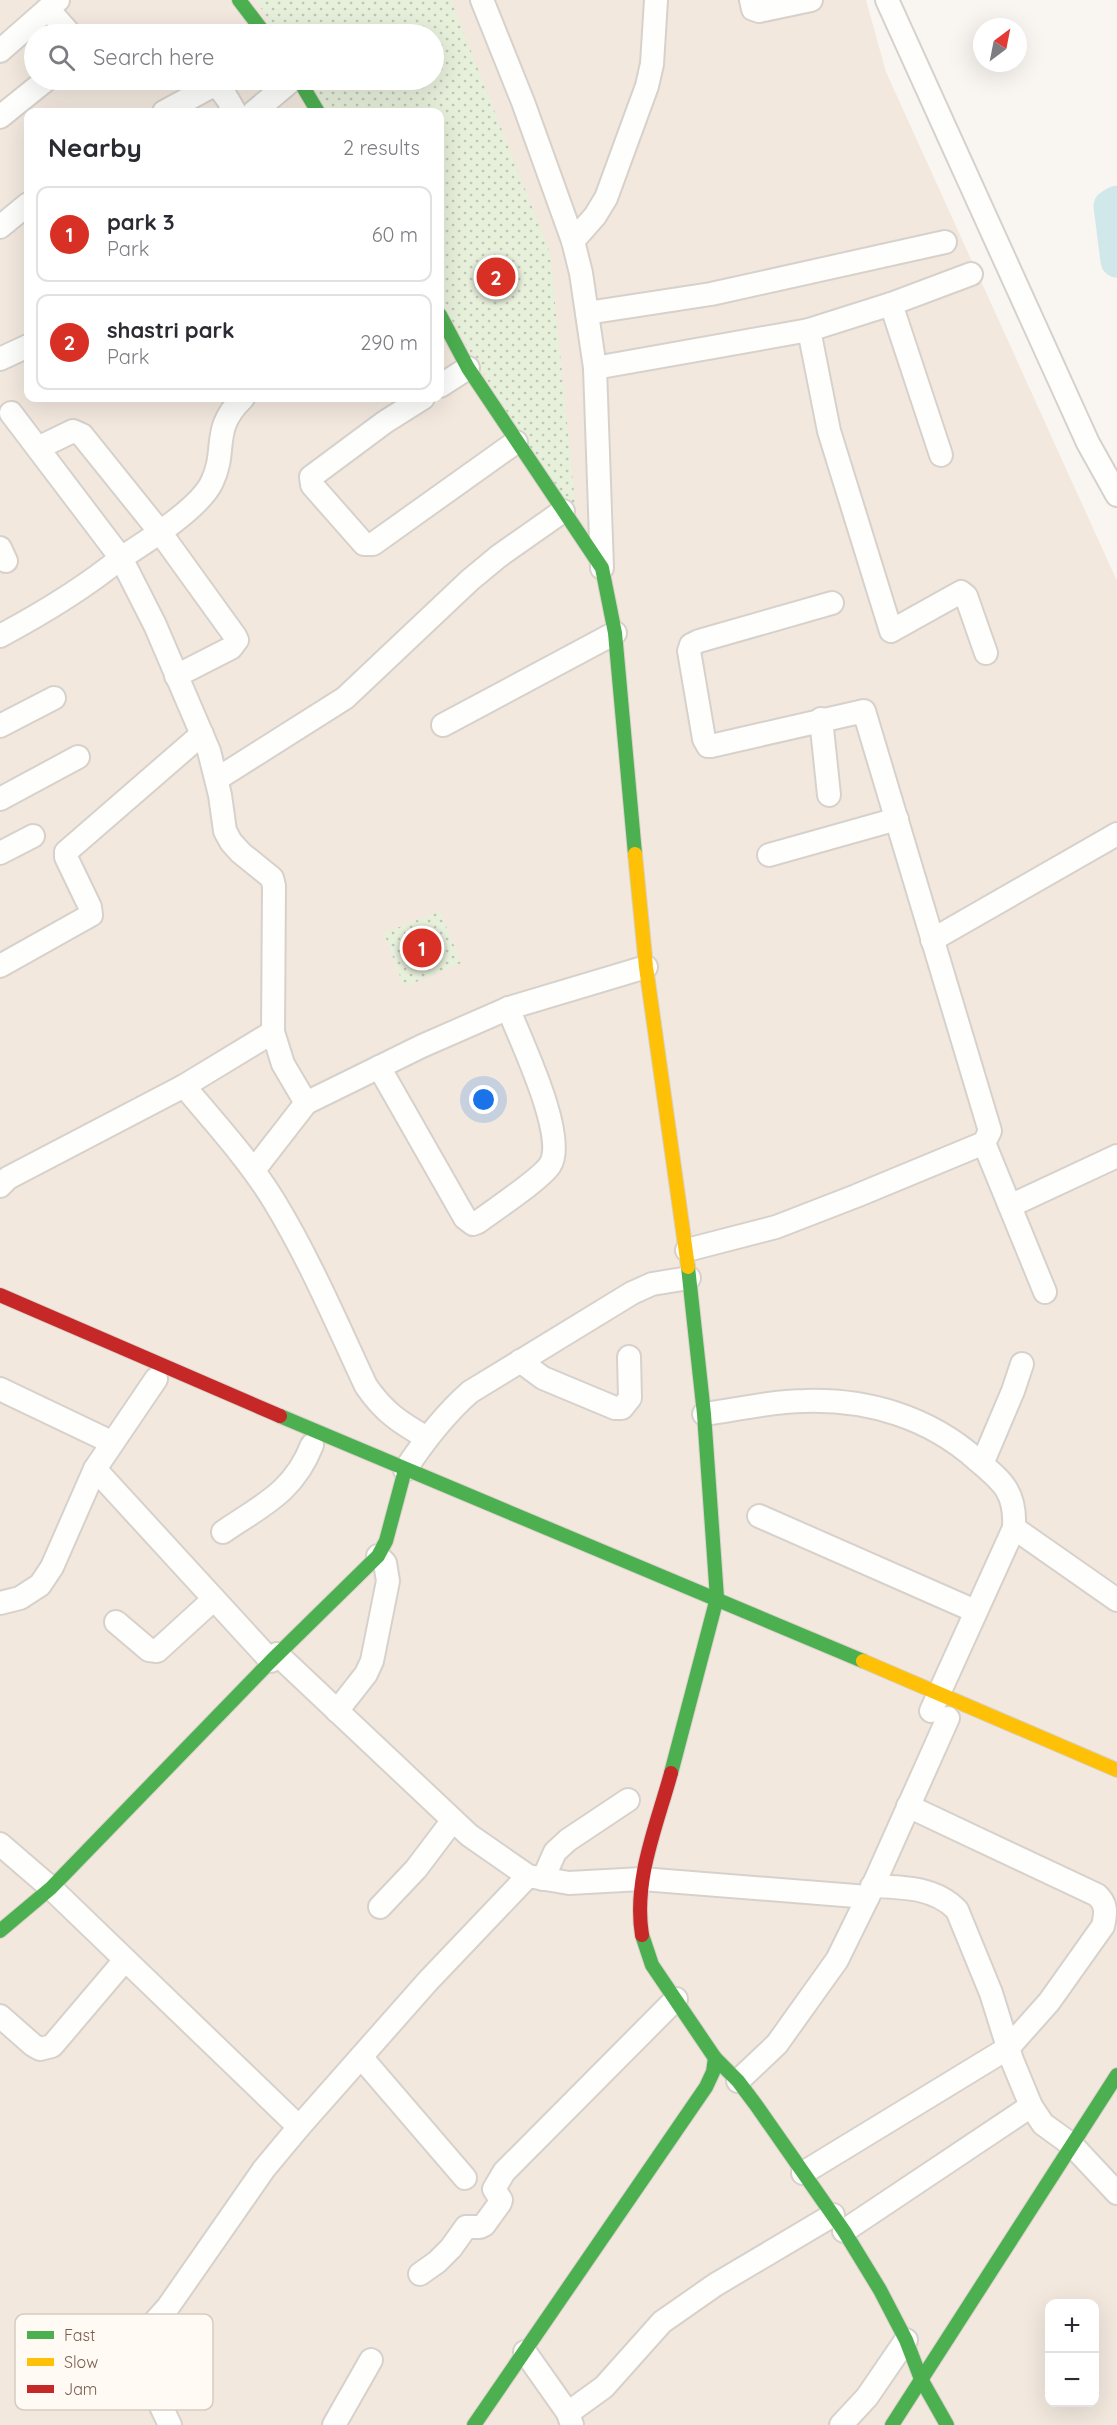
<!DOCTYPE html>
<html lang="en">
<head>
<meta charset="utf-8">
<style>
	body { margin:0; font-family:Quicksand,sans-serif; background:#f2f2f3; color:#2b2b33 }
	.controls { position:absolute; right:18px; bottom:18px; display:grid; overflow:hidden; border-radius:12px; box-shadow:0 6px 24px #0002 }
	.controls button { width:54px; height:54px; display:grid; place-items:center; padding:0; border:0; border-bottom:2px solid #e1e1e2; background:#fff; color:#2b2b33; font:30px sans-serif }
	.compass { position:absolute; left:973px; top:18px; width:54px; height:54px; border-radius:50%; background:#fff; box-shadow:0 6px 24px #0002; rotate:32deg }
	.you { position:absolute; left:484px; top:1100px; width:21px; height:21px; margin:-15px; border:4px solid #fff; border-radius:50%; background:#1a73e8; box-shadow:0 0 0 9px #1a73e833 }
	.badge { display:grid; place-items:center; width:39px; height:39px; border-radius:50%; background:#d93025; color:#fff; font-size:20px; font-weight:700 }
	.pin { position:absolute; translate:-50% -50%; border:3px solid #fff; box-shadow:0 2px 6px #0006 }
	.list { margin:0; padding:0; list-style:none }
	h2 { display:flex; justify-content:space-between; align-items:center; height:78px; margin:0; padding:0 24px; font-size:26px }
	h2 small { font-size:20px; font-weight:400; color:#7c7c81 }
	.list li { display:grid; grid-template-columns:39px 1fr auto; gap:18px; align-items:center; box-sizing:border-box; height:96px; margin:0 12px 12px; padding:0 12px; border:2px solid #e1e1e2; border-radius:12px }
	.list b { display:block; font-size:22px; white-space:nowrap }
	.list p { margin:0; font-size:20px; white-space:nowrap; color:#7c7c81 }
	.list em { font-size:20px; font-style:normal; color:#7c7c81 }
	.icon { flex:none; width:33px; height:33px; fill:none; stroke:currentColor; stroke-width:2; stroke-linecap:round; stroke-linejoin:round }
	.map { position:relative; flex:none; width:1117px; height:2425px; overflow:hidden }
	.search { position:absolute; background:#fff; box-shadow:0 6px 24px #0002; left:24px; top:24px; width:420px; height:66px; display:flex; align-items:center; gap:15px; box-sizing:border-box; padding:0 21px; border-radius:33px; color:#7c7c81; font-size:22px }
	.panel { position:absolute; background:#fff; box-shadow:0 6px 24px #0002; left:24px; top:108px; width:420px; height:294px; border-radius:12px }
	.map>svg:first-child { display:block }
</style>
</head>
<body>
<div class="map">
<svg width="1117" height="2425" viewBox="0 0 1117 2425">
	<defs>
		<pattern id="park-dots" width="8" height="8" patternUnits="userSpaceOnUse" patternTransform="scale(1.5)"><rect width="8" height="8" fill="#e7f0db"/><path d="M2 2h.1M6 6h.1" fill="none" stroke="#c0c6b4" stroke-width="1.8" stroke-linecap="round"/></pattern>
	</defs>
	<rect width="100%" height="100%" fill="#f9f5f0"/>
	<path fill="#f2e8de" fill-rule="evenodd" d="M0,0H866L886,72L1117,581V2425H0ZM34,34H434V80H34ZM28,112H440V398H28ZM1050,2304H1094V2402H1050Z"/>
	<g fill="url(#park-dots)">
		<path d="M256,0H451L550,253L578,532L440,301V112H325L305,80H434V34H277Z"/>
		<path d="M440,911L461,963L404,987L384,933Z"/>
	</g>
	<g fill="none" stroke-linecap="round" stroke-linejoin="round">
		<path stroke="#d0e8ea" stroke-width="33" d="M1117,202L1110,206L1117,261"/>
		<g stroke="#d7d1cb" stroke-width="26">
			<g id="street">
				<path d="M482,0L523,102L573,241L581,273L595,368L602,568"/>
				<path d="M751,0L753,9L759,11L811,0"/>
				<path d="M887,0L1088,443L1117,495"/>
				<path d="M48,9L70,34"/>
				<path d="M0,51L58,0"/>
				<path d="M164,112L212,86C224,88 229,103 235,112"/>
				<path d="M254,112L292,80"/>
				<path d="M0,117L46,80"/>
				<path d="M0,227L28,204"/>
				<path d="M573,241L595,216L606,198L647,86L652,64L656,0"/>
				<path d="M891,304L941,455"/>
				<path d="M587,313L711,294L945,242"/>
				<path d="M809,330L829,431L891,631L961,592L966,596L986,653"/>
				<path d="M0,359L28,346"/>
				<path d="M595,368L809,330L891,304L971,274"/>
				<path d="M440,386L468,368"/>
				<path d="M423,398L385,422L311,477L312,485L364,544H373L516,442"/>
				<path d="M11,413L121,558C146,542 200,508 212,482C228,448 210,430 243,398"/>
				<path d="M38,448L73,431L82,435L160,532L235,636L237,640L231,648L176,676"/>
				<path d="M0,548L6,561"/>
				<path d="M0,636C43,613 83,589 121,558L155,625L209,751L220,795L225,831L231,842L241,853L272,878L274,886L273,1032L283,1064L306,1103L254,1170"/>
				<path d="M821,719L829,795"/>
				<path d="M443,725L615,633"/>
				<path d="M0,726L54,698"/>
				<path d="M217,779L345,698L470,580L499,556L563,511"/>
				<path d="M0,799L78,757"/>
				<path d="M0,853L33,836"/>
				<path d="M769,855L897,819"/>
				<path d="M932,940L1117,834"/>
				<path d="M0,966L91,915L90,907L66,857V852L202,734"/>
				<path d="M379,1067L465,1218L473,1224L478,1222C494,1210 541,1179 550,1165C568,1137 520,1039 508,1008"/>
				<path d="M184,1086C215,1123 249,1160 274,1201C310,1260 337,1324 366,1386C384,1412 399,1422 427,1438"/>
				<path d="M306,1103L422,1046L509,1008L646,967"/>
				<path d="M984,1143L1045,1292"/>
				<path d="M0,1186L8,1178L184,1086L273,1032"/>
				<path d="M1010,1206L1117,1156"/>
				<path d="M687,1250L776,1227L856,1196L984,1143L990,1131L864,711L711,746H708L704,739L689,651L691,645L699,641L832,603"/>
				<path d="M520,1361L543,1378L615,1408H622L630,1398L629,1357"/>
				<path d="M0,1389L111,1442"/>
				<path d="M704,1414C737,1410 771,1401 804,1401C868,1399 929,1417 977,1460C1003,1482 1016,1492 1014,1528L931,1711"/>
				<path d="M982,1464L1013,1391L1022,1364"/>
				<path d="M95,1469L271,1661"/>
				<path d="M405,1470C424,1441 444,1415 470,1392L632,1293L652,1284L689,1278"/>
				<path d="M759,1516L975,1611"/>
				<path d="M1014,1528L1117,1600"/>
				<path d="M223,1532C262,1505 293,1493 312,1445"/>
				<path d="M0,1603L20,1598L40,1585L52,1567L95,1469L156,1379"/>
				<path d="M116,1622L149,1650L157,1651L214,1599"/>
				<path d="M277,1654L469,1835L528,1876L569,1883L642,1879L868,1897"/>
				<path d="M337,1711L366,1674L372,1661L388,1581L385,1563L378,1556"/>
				<path d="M0,1844L51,1888L299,2127L428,1981L528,1876"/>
				<path d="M543,1879L555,1852L568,1840L628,1800"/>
				<path d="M872,1886C902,1887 935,1887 957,1910L991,1993L1012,2060L1031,2106L1043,2124L1072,2145L1117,2193"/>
				<path d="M380,1907L416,1869L453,1820"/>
				<path d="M0,2016L33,2045L40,2049L52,2046L125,1960"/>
				<path d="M361,2057L465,2178"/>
				<path d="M738,2081L777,2044L837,1960L868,1897L948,1718"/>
				<path d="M803,2173L1008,2048L1049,2002L1103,1926C1106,1913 1107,1904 1097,1895L908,1806"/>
				<path d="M844,2231L1031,2106"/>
				<path d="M420,2274L437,2262L451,2248L466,2227H480L484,2225L500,2203L501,2200L494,2189L504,2172L676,1999"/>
				<path d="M525,2352L568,2413L572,2425"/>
				<path d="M568,2413L604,2387L662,2322L715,2285L833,2215"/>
				<path d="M170,2425L135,2352L134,2345L168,2307L264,2169L299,2127"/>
				<path d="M334,2425L371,2360"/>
				<path d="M841,2425L867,2397L906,2340"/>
			</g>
		</g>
		<g stroke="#d9d2cb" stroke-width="16">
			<g id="fast">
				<path d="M239,0L265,34"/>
				<path d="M299,80L318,112"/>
				<path d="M440,315L468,368L602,568L615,633L635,854"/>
				<path d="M280,1416L863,1661"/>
				<path d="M671,1773L717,1598L704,1414L688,1267"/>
				<path d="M0,1931L51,1888L271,1661L378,1556L386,1541L405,1470"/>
				<path d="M715,2058L738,2081L756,2105L844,2231L880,2290L906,2340L921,2379L947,2425"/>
				<path d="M474,2425L706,2087L713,2072L715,2058L652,1965L642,1935"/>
				<path d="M892,2425L1117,2075"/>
			</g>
		</g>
		<g stroke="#d9d2cb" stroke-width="16">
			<g id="slow">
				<path d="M635,854L646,967L688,1267"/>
				<path d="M863,1661L1117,1770"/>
			</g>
		</g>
		<g stroke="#d9d2cb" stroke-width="16">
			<g id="jam">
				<path d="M0,1295L280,1416"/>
				<path d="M642,1935C633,1880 657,1825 671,1773"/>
			</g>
		</g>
		<use href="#street" stroke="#fefefd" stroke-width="22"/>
		<use href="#fast" stroke="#4caf50" stroke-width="14"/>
		<use href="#slow" stroke="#ffc107" stroke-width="14"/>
		<use href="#jam" stroke="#c62828" stroke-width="14"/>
	</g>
	<rect x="15" y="2314" width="198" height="96" rx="9" fill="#fffaf3" stroke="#d7cbc1" stroke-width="1.5"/>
	<rect x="27" y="2331" width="27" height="8" fill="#4caf50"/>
	<rect x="27" y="2358" width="27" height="8" fill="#ffc107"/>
	<rect x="27" y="2385" width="27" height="8" fill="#c62828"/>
	<g font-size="16" fill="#7a5c4d">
		<text x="64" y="2341">Fast</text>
		<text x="64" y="2368">Slow</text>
		<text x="64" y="2395">Jam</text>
	</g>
</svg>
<div class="controls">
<button>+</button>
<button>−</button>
</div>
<svg class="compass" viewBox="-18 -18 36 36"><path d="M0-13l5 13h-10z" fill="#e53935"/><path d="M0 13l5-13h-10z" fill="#7c7c81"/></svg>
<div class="you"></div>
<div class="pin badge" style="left:422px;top:948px">1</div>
<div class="pin badge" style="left:496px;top:277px">2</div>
<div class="search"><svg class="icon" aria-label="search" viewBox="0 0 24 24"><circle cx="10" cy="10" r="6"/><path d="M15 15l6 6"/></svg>Search here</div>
<section class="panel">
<h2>Nearby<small>2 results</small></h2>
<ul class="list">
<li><span class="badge">1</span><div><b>park 3</b><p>Park</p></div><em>60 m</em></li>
<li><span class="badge">2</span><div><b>shastri park</b><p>Park</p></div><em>290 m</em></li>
</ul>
</section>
</div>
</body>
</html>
